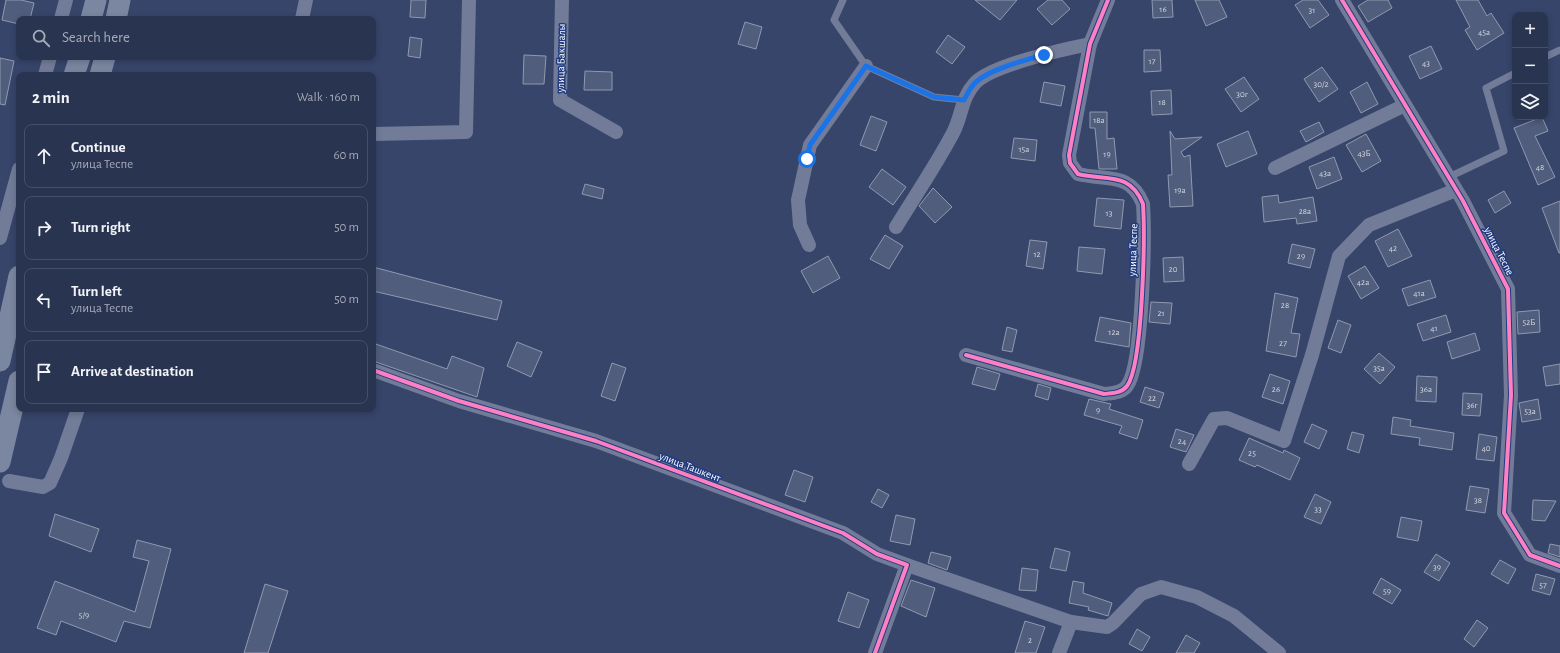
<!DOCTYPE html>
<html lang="en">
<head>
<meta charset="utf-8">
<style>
	body { margin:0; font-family:"Alegreya Sans",sans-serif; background:#313c57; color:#f1f3f6 }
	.controls { position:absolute; right:12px; top:12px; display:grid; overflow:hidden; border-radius:8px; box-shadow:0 2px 6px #0003 }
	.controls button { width:36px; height:36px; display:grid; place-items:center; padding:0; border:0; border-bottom:1px solid #454f67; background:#293450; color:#f1f3f6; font:20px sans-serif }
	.stop { position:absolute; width:12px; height:12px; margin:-9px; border:3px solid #1a73e8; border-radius:50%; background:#fff }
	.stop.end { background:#1a73e8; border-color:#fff; box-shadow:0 1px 4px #0008 }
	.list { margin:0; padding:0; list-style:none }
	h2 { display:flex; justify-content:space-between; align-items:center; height:52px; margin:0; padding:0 16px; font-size:17px }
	h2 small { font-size:13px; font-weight:400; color:#a5aab7 }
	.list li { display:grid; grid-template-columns:26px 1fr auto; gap:12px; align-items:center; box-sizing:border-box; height:64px; margin:0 8px 8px; padding:0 8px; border:1px solid #454f67; border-radius:8px }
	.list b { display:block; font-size:15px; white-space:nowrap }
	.list p { margin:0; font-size:13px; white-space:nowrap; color:#a5aab7 }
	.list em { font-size:13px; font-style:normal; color:#a5aab7 }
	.icon { flex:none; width:22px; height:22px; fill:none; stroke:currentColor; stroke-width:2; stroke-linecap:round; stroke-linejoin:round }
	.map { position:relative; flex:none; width:1560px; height:653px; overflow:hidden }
	.search { position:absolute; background:#293450; box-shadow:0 2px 6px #0003; left:16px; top:16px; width:360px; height:44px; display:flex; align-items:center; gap:10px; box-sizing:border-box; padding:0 14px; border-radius:8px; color:#a5aab7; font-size:15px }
	.panel { position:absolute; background:#293450; box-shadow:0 2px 6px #0003; left:16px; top:72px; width:360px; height:340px; border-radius:8px }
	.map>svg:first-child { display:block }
</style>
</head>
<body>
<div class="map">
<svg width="1560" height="653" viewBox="0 0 1560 653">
	<rect width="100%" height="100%" fill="#37456b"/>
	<g fill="#515d7c" stroke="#9099b0">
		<path d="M6,0H21L34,3L30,19H19V24L2,20Z"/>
		<path d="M411,0H426L425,18L410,17Z"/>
		<path d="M975,0H1017L1000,20Z"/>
		<path d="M1048,0H1062L1070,9L1052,25L1037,9Z"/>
		<path d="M1152,0H1172L1173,17L1153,18Z"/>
		<path d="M1195,0H1219L1227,17L1206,26Z"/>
		<path d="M1303,0H1318L1329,15L1310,28L1295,5Z"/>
		<path d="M1368,0H1388L1392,8L1368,22L1358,6Z"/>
		<path d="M1456,0H1478L1487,16L1491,13L1504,33L1477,50L1465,30L1470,27Z"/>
		<path d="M745,22L762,27L756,49L738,44Z"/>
		<path d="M948,35L965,47L952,64L936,52Z"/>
		<path d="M410,37L422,39L420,58L408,56Z"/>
		<path d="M1431,46L1442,69L1420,79L1409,56Z"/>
		<path d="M1144,50H1160L1161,71L1144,72Z"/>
		<path d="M524,55L546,56L544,84H523Z"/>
		<path d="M0,58L14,61L5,105L0,104Z"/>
		<path d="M1322,67L1338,89L1319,102L1304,79Z"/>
		<path d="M585,71L612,72V90H584Z"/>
		<path d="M1244,77L1259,99L1241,112L1225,89Z"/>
		<path d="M1044,82L1065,86L1061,106L1040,102Z"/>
		<path d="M1367,82L1378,104L1361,113L1350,92Z"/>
		<path d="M1171,90L1172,114L1152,115L1151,91Z"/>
		<path d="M1090,112H1107V139L1114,138L1117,169H1099L1095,128H1090Z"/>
		<path d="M871,116L887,122L876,151L860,145Z"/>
		<path d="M1542,117L1548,131L1535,136L1555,177L1538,185L1514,128Z"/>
		<path d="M1319,122L1324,132L1306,142L1300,131Z"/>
		<path d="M1170,131L1175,139L1202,137L1181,152L1184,157L1190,155L1193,206L1170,207L1168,175H1172Z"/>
		<path d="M1248,131L1257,154L1226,167L1217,144Z"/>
		<path d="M1366,134L1381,161L1362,172L1346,145Z"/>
		<path d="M1014,138L1037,140L1035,161L1011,158Z"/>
		<path d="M1334,157L1342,179L1317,189L1309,167Z"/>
		<path d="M882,169L906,187L893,205L869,187Z"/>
		<path d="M585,184L604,189L602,199L582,194Z"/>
		<path d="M933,188L952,207L935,223L919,206Z"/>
		<path d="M1504,191L1511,203L1495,213L1488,200Z"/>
		<path d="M1278,195L1279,203L1313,197L1317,221L1297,224L1296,218L1264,222L1262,197Z"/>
		<path d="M1097,198L1124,200L1121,229L1094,226Z"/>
		<path d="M1560,201V253H1559L1542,208Z"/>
		<path d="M1398,229L1412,256L1388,267L1375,241Z"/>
		<path d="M885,235L903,246L889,269L870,259Z"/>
		<path d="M1030,240L1047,242L1043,269L1026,266Z"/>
		<path d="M1292,244L1315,249L1310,268L1288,263Z"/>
		<path d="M1079,247L1105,249L1102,274L1077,271Z"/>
		<path d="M828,256L840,278L813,293L801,271Z"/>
		<path d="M1183,257L1184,281L1164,282L1163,258Z"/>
		<path d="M1365,266L1379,288L1361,299L1348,276Z"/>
		<path d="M373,267L502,301L497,320L373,291Z"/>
		<path d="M1430,280L1436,297L1408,306L1402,289Z"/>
		<path d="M1275,293L1298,298L1291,333L1300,334L1296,357L1266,351Z"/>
		<path d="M1151,302L1172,303L1170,324L1149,322Z"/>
		<path d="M1539,310L1540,332L1518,334L1517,312Z"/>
		<path d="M1446,315L1451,332L1423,341L1417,324Z"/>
		<path d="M1100,317L1131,323L1129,347L1095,341Z"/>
		<path d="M1338,320L1351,325L1341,353L1328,348Z"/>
		<path d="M1007,327L1017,330L1012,352L1002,350Z"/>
		<path d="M1475,333L1480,350L1452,359L1447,342Z"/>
		<path d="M517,342L542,352L531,377L507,366Z"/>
		<path d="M373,343L447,369L452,356L484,368L477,397L373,361Z"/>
		<path d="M1379,353L1395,367L1380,384L1364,369Z"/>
		<path d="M612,363L626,368L615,401L601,396Z"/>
		<path d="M1560,364V384L1546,386L1543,367Z"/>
		<path d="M977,367L1000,374L995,390L972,384Z"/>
		<path d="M1270,374L1290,381L1283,404L1262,397Z"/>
		<path d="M1417,376L1437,377L1436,402L1416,401Z"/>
		<path d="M1038,384L1051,388L1048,400L1035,396Z"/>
		<path d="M1145,387L1164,393L1159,408L1140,402Z"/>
		<path d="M1463,393L1482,394L1480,416L1462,415Z"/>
		<path d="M1089,399L1111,404L1109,409L1143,420L1137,439L1119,433L1122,426L1084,415Z"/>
		<path d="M1538,399L1541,419L1522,422L1519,403Z"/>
		<path d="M1393,417L1411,420L1410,426L1454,433L1452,450L1419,445L1420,438L1391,434Z"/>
		<path d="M1312,424L1327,431L1319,449L1304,442Z"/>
		<path d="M1176,429L1194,435L1186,452L1170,447Z"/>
		<path d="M1352,432L1364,435L1359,453L1347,449Z"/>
		<path d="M1479,434L1497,437L1494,461L1476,459Z"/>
		<path d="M1249,438L1283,453L1284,450L1300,458L1290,480L1257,465L1255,467L1239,460Z"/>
		<path d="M794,470L813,477L805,502L785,495Z"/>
		<path d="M1470,486L1489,489L1485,513L1466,510Z"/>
		<path d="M878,489L889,495L882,508L871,502Z"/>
		<path d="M1315,494L1331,502L1321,524L1304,517Z"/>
		<path d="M1533,500L1556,501L1545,521L1532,520Z"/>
		<path d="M55,514L99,529L91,552L49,536Z"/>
		<path d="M896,515L915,519L910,545L890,541Z"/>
		<path d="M1401,517L1422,521L1418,541L1397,537Z"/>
		<path d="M137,540L171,549L150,628L124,621L116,642L61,621L56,635L37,628L55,581L135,612L149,561L133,557Z"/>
		<path d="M1550,544L1560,546V557L1548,553Z"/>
		<path d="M1055,548L1070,552L1066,571L1050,568Z"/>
		<path d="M931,552L951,557L947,570L928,563Z"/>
		<path d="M1436,554L1450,563L1439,581L1424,572Z"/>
		<path d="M1500,560L1516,569L1508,584L1491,574Z"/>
		<path d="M1022,568L1038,570L1036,591L1019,590Z"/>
		<path d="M1536,574L1555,579L1550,595L1532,590Z"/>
		<path d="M1381,578L1401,590L1392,604L1373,593Z"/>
		<path d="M911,580L935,588L926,617L901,606Z"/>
		<path d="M1073,581L1084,583L1083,593L1112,603L1108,616L1088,610L1089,607L1069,603Z"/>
		<path d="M265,584L288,591L268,653H244Z"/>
		<path d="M848,592L869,600L859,628L838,621Z"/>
		<path d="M1477,620L1488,628L1474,647L1464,639Z"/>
		<path d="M1025,621L1045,627L1036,653H1015Z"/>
		<path d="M1137,629L1150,637L1142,651L1129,644Z"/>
		<path d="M1186,635L1200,643L1194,653H1176Z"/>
	</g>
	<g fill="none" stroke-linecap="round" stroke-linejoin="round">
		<g stroke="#727c99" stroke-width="7">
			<path d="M843,0L834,20L866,66L934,97L964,100"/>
			<path d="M1545,57L1560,50"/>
			<path d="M1449,177L1504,151L1486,88L1515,73"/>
		</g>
		<g stroke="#727c99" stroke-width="14">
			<path d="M562,0L560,100L616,132"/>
			<path d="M1342,0L1463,201L1508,289L1511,395L1504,513L1530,555L1560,566"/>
			<path d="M61,19L66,0"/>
			<path d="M302,19L306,0"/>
			<path d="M45,75L50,57"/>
			<path d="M373,134L466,132L469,0"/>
			<path d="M1275,168L1405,105"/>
			<path d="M896,227C915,196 936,165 953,133C962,116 961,98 975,83C992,65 1065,49 1090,44"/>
			<path d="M0,238L19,169"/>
			<path d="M809,245L800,225L798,200L810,145L866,66"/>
			<path d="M966,355L1104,394C1112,393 1122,393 1127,386C1143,365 1145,236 1143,204C1130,171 1106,181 1078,174L1070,163L1069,155L1090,44L1108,0"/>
			<path d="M373,370L459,401L596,441L843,533L877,554L907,565L875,653"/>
			<path d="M1189,464L1214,419L1227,418L1284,441L1312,355L1339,256L1369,225L1456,190"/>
			<path d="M9,481L43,487L50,483L61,458L78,409"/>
			<path d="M907,565L1071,622L1107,627L1113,623L1141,594L1161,587L1197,597L1234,616L1279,653"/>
			<path d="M1059,653L1071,622"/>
		</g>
		<g stroke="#7b86a0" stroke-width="21">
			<path d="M91,19L96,0"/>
			<path d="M116,19L120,0"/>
			<path d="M74,75L80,57"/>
			<path d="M100,75L105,57"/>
			<path d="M0,361L19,276"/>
			<path d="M0,462L19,381"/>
		</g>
		<g stroke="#213b81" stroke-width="6">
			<g id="cycleway">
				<path d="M1342,0L1463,201L1508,289L1511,395L1504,513L1530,555L1560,566"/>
				<path d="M966,355L1104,394C1112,393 1122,393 1127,386C1143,365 1145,236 1143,204C1130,171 1106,181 1078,174L1070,163L1069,155L1090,44L1108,0"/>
				<path d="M373,370L459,401L596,441L843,533L877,554L907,565L875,653"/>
			</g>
		</g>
		<use href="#cycleway" stroke="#ff80c0" stroke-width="4"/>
	</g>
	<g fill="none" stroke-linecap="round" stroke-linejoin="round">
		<path stroke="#1a73e8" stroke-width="5" d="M807,159L810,145L866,66L934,97L964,100C967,94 971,86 976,82C990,69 1025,60 1044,55"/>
	</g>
	<g text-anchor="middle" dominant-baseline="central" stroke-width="3" stroke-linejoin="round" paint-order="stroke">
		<g font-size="9" fill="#d4d6de">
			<text x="1163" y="9">16</text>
			<text x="1312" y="10">31</text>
			<text x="1484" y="32">45а</text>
			<text x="1152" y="61">17</text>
			<text x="1426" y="63">43</text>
			<text x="1321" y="84">30/2</text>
			<text x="1242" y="94">30г</text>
			<text x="1162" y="102">18</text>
			<text x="1099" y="120">18а</text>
			<text x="1024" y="149">15а</text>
			<text x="1364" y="153">43Б</text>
			<text x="1107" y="154">19</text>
			<text x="1540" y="167">48</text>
			<text x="1325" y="173">43а</text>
			<text x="1180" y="190">19а</text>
			<text x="1305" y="211">28а</text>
			<text x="1109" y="213">13</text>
			<text x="1393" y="248">42</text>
			<text x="1037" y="254">12</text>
			<text x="1301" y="256">29</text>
			<text x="1173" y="269">20</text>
			<text x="1363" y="282">42а</text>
			<text x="1419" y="293">41а</text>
			<text x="1285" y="305">28</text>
			<text x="1161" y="313">21</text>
			<text x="1529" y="322">52Б</text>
			<text x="1434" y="328">41</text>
			<text x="1114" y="332">12а</text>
			<text x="1283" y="343">27</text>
			<text x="1379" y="368">35а</text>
			<text x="1276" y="389">26</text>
			<text x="1426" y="389">36а</text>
			<text x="1152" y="398">22</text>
			<text x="1472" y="405">36г</text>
			<text x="1098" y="410">9</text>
			<text x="1530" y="411">53а</text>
			<text x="1182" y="441">24</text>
			<text x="1486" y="448">40</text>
			<text x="1252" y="453">25</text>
			<text x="1478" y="500">38</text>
			<text x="1318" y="509">33</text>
			<text x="1437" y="567">39</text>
			<text x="1543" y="585">57</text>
			<text x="1387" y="591">59</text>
			<text x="84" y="615">5/9</text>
			<text x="1030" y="640">2</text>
		</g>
		<g font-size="11" fill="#fff" stroke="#213b81">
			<text transform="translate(561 58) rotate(-89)">улица Бакшалы</text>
			<text transform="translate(1133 250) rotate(-88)">улица Теспе</text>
			<text transform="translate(1499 251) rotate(63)">улица Теспе</text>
			<text transform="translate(690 467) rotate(21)">улица Ташкент</text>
		</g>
	</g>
</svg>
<div class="controls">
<button>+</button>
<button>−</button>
<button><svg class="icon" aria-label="layers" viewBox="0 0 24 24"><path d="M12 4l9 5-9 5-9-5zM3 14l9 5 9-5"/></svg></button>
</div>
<div class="stop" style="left:807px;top:159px"></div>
<div class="stop end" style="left:1044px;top:55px"></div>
<div class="search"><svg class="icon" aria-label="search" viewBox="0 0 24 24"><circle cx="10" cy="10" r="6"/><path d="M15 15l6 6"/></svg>Search here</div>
<section class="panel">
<h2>2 min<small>Walk · 160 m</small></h2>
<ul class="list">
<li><svg class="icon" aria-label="ahead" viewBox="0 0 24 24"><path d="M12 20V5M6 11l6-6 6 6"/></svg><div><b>Continue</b><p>улица Теспе</p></div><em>60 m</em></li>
<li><svg class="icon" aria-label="right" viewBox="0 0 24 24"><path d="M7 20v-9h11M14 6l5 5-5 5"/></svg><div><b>Turn right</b></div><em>50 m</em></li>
<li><svg class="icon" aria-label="left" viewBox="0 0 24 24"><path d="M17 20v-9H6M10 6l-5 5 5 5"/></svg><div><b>Turn left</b><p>улица Теспе</p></div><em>50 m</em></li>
<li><svg class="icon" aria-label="arrive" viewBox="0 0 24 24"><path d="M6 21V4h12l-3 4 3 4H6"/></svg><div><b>Arrive at destination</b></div></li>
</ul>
</section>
</div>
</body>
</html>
